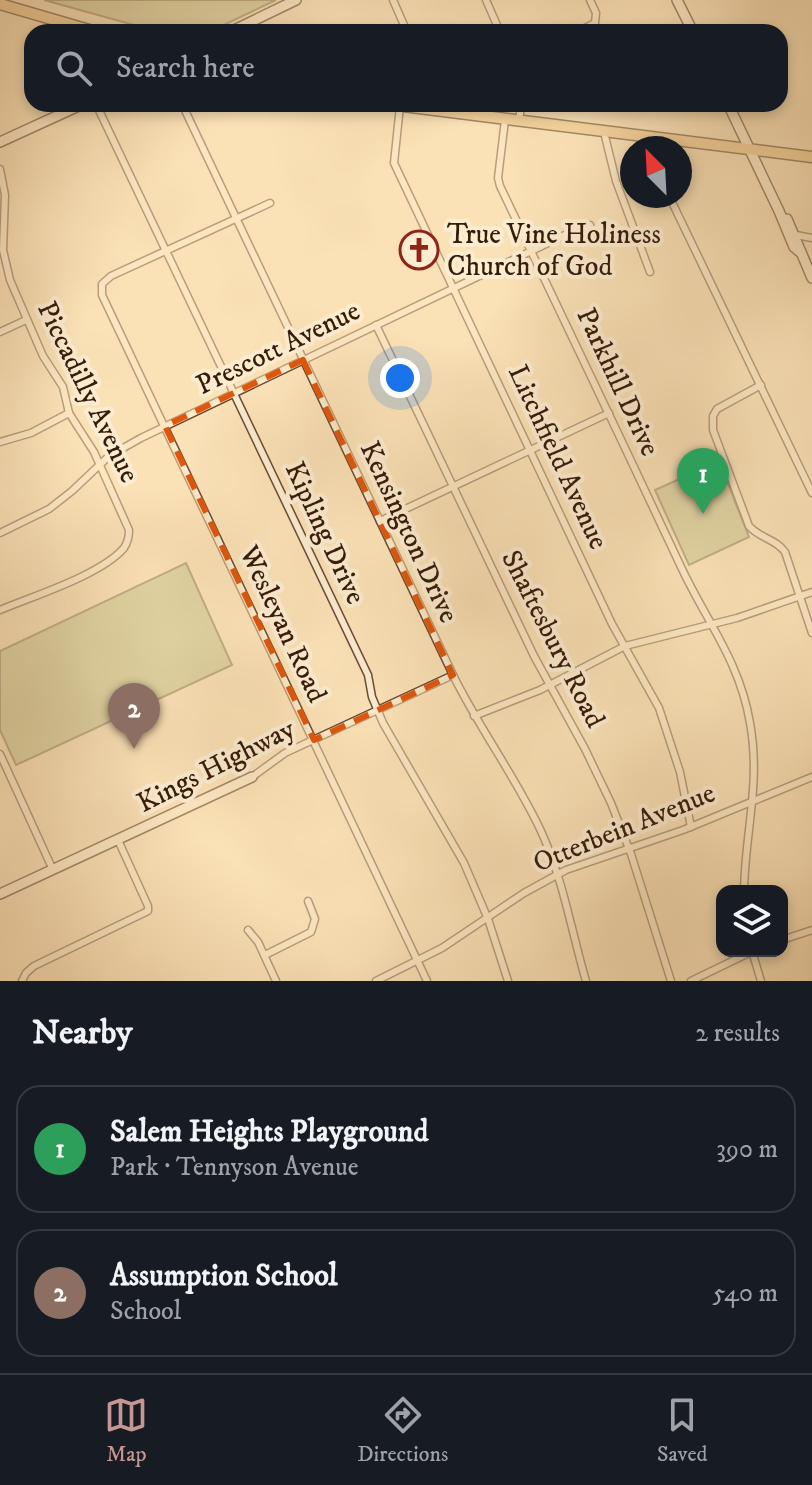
<!DOCTYPE html>
<html lang="en">
<head>
<meta charset="utf-8">
<style>
	body { margin:0; font-family:"IM FELL DW Pica",serif; background:#20242c; color:#f1f3f6 }
	.controls { position:absolute; right:24px; bottom:24px; display:grid; overflow:hidden; border-radius:16px; box-shadow:0 4px 12px #0003 }
	.controls button { width:72px; height:72px; display:grid; place-items:center; padding:0; border:0; border-bottom:2px solid #363941; background:#171b24; color:#f1f3f6; font:40px sans-serif }
	.compass { position:absolute; left:620px; top:136px; width:72px; height:72px; border-radius:50%; background:#171b24; box-shadow:0 4px 12px #0003; rotate:336deg }
	.you { position:absolute; left:400px; top:378px; width:28px; height:28px; margin:-20px; border:6px solid #fff; border-radius:50%; background:#1a73e8; box-shadow:0 0 0 12px #1a73e833 }
	.badge { display:grid; place-items:center; width:52px; height:52px; border-radius:50%; background:#c59692; color:#fff; font-size:26px; font-weight:700 }
	.pin { position:absolute; translate:-50% -66px; filter:drop-shadow(0 2px 4px #0008) }
	.pin::after { content:''; position:absolute; top:42px; width:28px; height:24px; background:inherit; clip-path:polygon(0 0,100% 0,50% 100%) }
	.list { margin:0; padding:0; list-style:none }
	h2 { display:flex; justify-content:space-between; align-items:center; height:104px; margin:0; padding:0 32px; font-size:34px }
	h2 small { font-size:26px; font-weight:400; color:#9ea1a6 }
	.list li { display:grid; grid-template-columns:52px 1fr auto; gap:24px; align-items:center; box-sizing:border-box; height:128px; margin:0 16px 16px; padding:0 16px; border:2px solid #363941; border-radius:24px }
	.list b { display:block; font-size:30px; white-space:nowrap }
	.list p { margin:0; font-size:26px; white-space:nowrap; color:#9ea1a6 }
	.list em { font-size:26px; font-style:normal; color:#9ea1a6 }
	.icon { flex:none; width:44px; height:44px; fill:none; stroke:currentColor; stroke-width:2; stroke-linecap:round; stroke-linejoin:round }
	.map { position:relative; flex:none; width:812px; height:981px; overflow:hidden }
	.search { position:absolute; background:#171b24; box-shadow:0 4px 12px #0003; left:24px; right:24px; top:24px; height:88px; display:flex; align-items:center; gap:20px; box-sizing:border-box; padding:0 28px; border-radius:24px; color:#9ea1a6; font-size:30px }
	.sheet { height:392px; background:#171b24 }
	nav { display:flex; justify-content:space-around; align-items:center; box-sizing:border-box; height:112px; border-top:2px solid #363941; background:#171b24; font-size:22px; color:#9ea1a6 }
	nav a { display:grid; justify-items:center; gap:4px }
	nav .on { color:#c59692 }
	.map>svg:first-child { display:block }
</style>
</head>
<body>
<div class="map">
<svg width="812" height="981" viewBox="0 0 812 981">
	<rect width="100%" height="100%" fill="#fbe1b7"/>
	<filter id="stains"><feTurbulence type="fractalNoise" baseFrequency=".0025" numOctaves="4"/><feColorMatrix values="0 0 0 0 .2 0 0 0 0 .09 0 0 0 0 .02 0 0 0 .5 -.17"/></filter>
	<radialGradient id="worn" r=".72"><stop offset=".6" stop-color="#630" stop-opacity="0"/><stop offset="1" stop-color="#630" stop-opacity=".3"/></radialGradient>
	<g fill="#c0c28d" stroke="#7b6e4b" stroke-width="2">
		<path d="M44,0H276L209,32H159Z"/>
		<path d="M719,461L749,537L689,565L655,490Z"/>
		<path d="M186,563L232,665L16,765L0,730V651Z"/>
	</g>
	<g fill="none" stroke-linecap="round" stroke-linejoin="round">
		<g stroke="#674c34" stroke-width="9">
			<g id="street">
				<path d="M393,0L407,32"/>
				<path d="M486,0L500,32"/>
				<path d="M577,32L595,23L596,13L590,0"/>
				<path d="M96,104L368,675L372,697L383,723L464,863L488,919L508,981"/>
				<path d="M182,104L453,675C479,728 515,776 540,829C563,878 571,930 586,981"/>
				<path d="M400,106L394,163L612,624L659,708L680,772L691,827"/>
				<path d="M505,120L498,178L500,186C561,313 622,441 682,569C707,622 740,662 750,723C761,783 745,832 744,891"/>
				<path d="M519,122L521,104"/>
				<path d="M604,132L616,181L650,272"/>
				<path d="M0,169L5,195L3,250L10,280L43,356L63,387L69,413L94,452L129,530C129,537 128,542 124,548C101,575 33,596 0,610"/>
				<path d="M669,196L812,493"/>
				<path d="M270,203L111,276L102,284V295L427,981"/>
				<path d="M796,235L812,238"/>
				<path d="M376,325L534,656L585,749L611,803L631,854L671,981"/>
				<path d="M0,332L26,320"/>
				<path d="M761,385L717,409L713,416V430L749,526C759,538 776,539 785,552L812,633"/>
				<path d="M0,442L31,433L69,413"/>
				<path d="M380,521L609,413"/>
				<path d="M0,533L49,509L72,491L109,456L141,438L571,232L590,225"/>
				<path d="M474,716L540,690L625,646L737,618L812,592"/>
				<path d="M0,754L53,870"/>
				<path d="M252,777L285,753L453,675"/>
				<path d="M248,930L258,942L276,981"/>
				<path d="M782,940L812,930"/>
				<path d="M752,951L761,981"/>
				<path d="M265,955L311,932L315,919L308,901"/>
				<path d="M22,981L26,973L34,966L148,911V906L118,840"/>
				<path d="M376,981L442,948L524,893L566,870L683,830L812,777"/>
				<path d="M691,981L753,951"/>
			</g>
		</g>
		<g stroke="#361b09" stroke-width="12">
			<g id="secondary">
				<path d="M677,0L693,32"/>
				<path d="M230,32L296,0"/>
				<path d="M728,104L779,211L794,247L800,252"/>
				<path d="M0,142L83,104"/>
				<path d="M787,219L812,278"/>
				<path d="M0,894L252,777"/>
			</g>
		</g>
		<g stroke="#361b09" stroke-width="13">
			<g id="primary">
				<path d="M0,4L96,32"/>
				<path d="M387,104L812,157"/>
			</g>
		</g>
		<use href="#street" stroke="#fcecd0" stroke-width="6"/>
		<use href="#secondary" stroke="#fcecd0" stroke-width="9"/>
		<use href="#primary" stroke="#eec07c" stroke-width="10"/>
	</g>
	<path d="M0 0H812V981H0ZM303,360L453,675L314,740L165,426Z" fill="#fbe1b7" fill-opacity=".55" fill-rule="evenodd"/>
	<path fill="none" stroke="#df560c" stroke-width="6" stroke-dasharray="16 10" stroke-linejoin="round" d="M303,360L453,675L314,740L165,426Z"/>
	<defs>
		<g id="church-ring" transform="scale(2)"><circle r="9.5" fill="#fcecd0" stroke="#8f2418" stroke-width="1.5"/><path d="M-1.2-6h2.4v3.5h3.3v2.4h-3.3V6h-2.4V-.1h-3.3v-2.4h3.3Z" fill="#8f2418"/></g>
	</defs>
	<g fill-rule="evenodd">
		<use href="#church-ring" x="419" y="250"/>
	</g>
	<g text-anchor="middle" dominant-baseline="central" stroke-width="8" stroke-linejoin="round" paint-order="stroke">
		<g font-size="28" fill="#361b09" stroke="#fcecd0" text-anchor="start">
			<text x="447" y="234">True Vine Holiness<tspan x="447" dy="32">Church of God</tspan></text>
		</g>
		<g font-size="28" fill="#361b09" stroke="#fcecd0">
			<text transform="translate(278 348) rotate(-26)">Prescott Avenue</text>
			<text transform="translate(618 382) rotate(65)">Parkhill Drive</text>
			<text transform="translate(88 392) rotate(64)">Piccadilly Avenue</text>
			<text transform="translate(558 457) rotate(65)">Litchfield Avenue</text>
			<text transform="translate(409 532) rotate(65)">Kensington Drive</text>
			<text transform="translate(325 533) rotate(65)">Kipling Drive</text>
			<text transform="translate(283 624) rotate(65)">Wesleyan Road</text>
			<text transform="translate(553 639) rotate(63)">Shaftesbury Road</text>
			<text transform="translate(216 766) rotate(-27)">Kings Highway</text>
			<text transform="translate(624 828) rotate(-22)">Otterbein Avenue</text>
		</g>
	</g>
	<rect width="100%" height="100%" filter="url(#stains)"/>
	<rect width="100%" height="100%" fill="url(#worn)"/>
</svg>
<div class="controls">
<button><svg class="icon" aria-label="layers" viewBox="0 0 24 24"><path d="M12 4l9 5-9 5-9-5zM3 14l9 5 9-5"/></svg></button>
</div>
<svg class="compass" viewBox="-18 -18 36 36"><path d="M0-13l5 13h-10z" fill="#e53935"/><path d="M0 13l5-13h-10z" fill="#9ea1a6"/></svg>
<div class="you"></div>
<div class="pin badge" style="left:703px;top:514px;background:#2e9e5b">1</div>
<div class="pin badge" style="left:134px;top:749px;background:#8d6e63">2</div>
<div class="search"><svg class="icon" aria-label="search" viewBox="0 0 24 24"><circle cx="10" cy="10" r="6"/><path d="M15 15l6 6"/></svg>Search here</div>
</div>
<section class="sheet">
<h2>Nearby<small>2 results</small></h2>
<ul class="list">
<li><span class="badge" style="background:#2e9e5b">1</span><div><b>Salem Heights Playground</b><p>Park · Tennyson Avenue</p></div><em>390 m</em></li>
<li><span class="badge" style="background:#8d6e63">2</span><div><b>Assumption School</b><p>School</p></div><em>540 m</em></li>
</ul>
</section>
<nav>
<a class="on"><svg class="icon" aria-label="map" viewBox="0 0 24 24"><path d="M3 6l6-2 6 2 6-2v14l-6 2-6-2-6 2zM9 4v14M15 6v14"/></svg>Map</a>
<a><svg class="icon" aria-label="directions" viewBox="0 0 24 24"><path d="M12 3l9 9-9 9-9-9zM9 14v-3h6M13 9l2 2-2 2"/></svg>Directions</a>
<a><svg class="icon" aria-label="saved" viewBox="0 0 24 24"><path d="M7 4h10v16l-5-4-5 4z"/></svg>Saved</a>
</nav>
</body>
</html>
